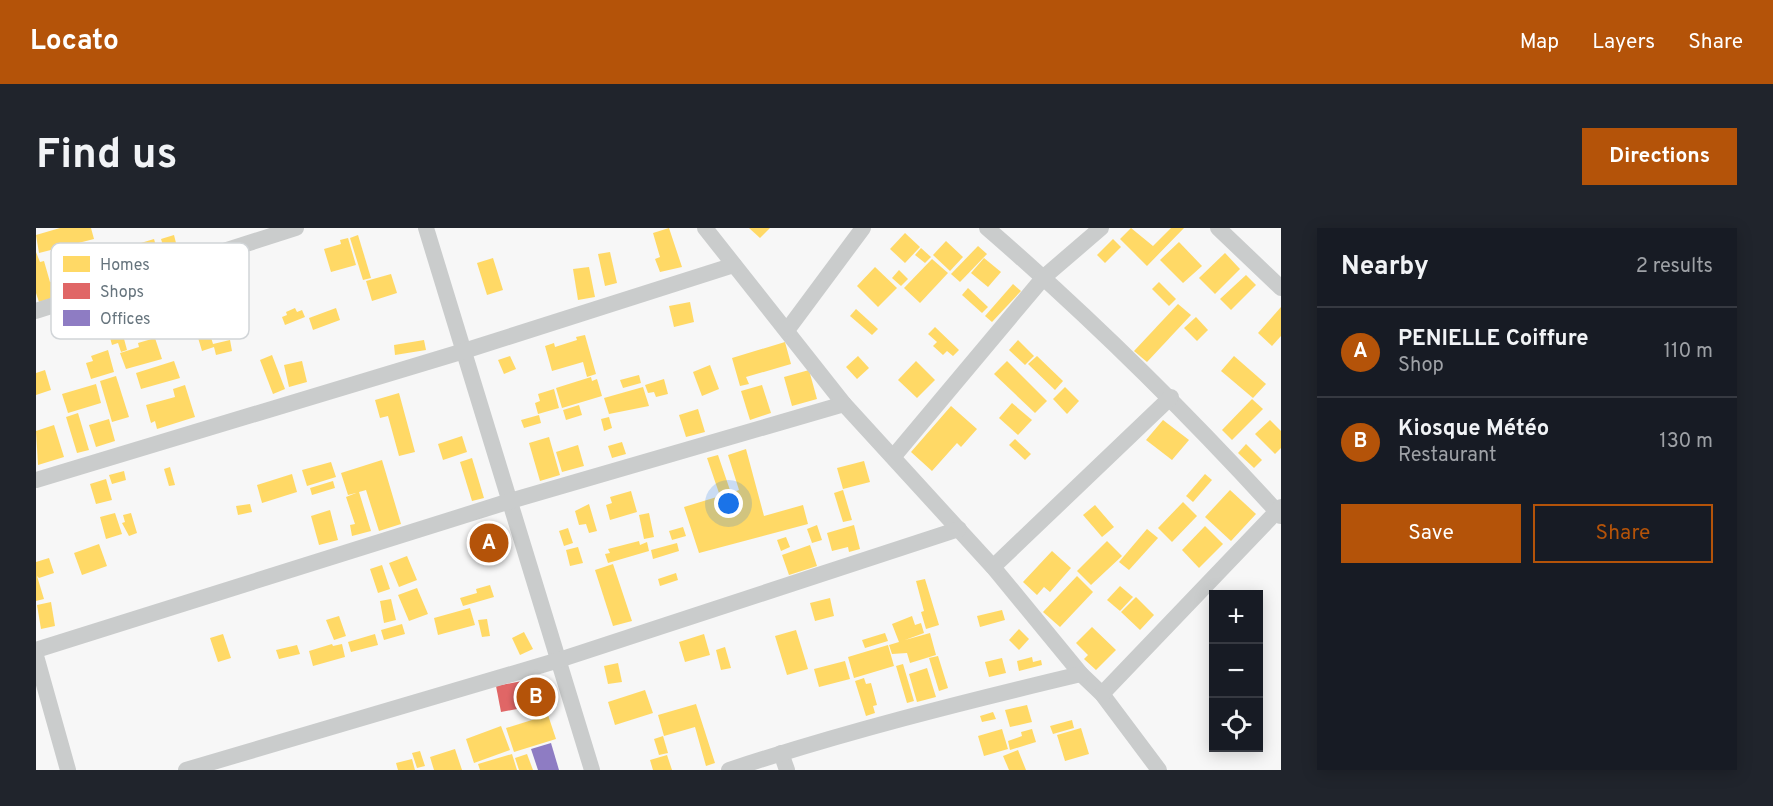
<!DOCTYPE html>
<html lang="en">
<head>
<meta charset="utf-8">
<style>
	body { margin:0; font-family:Overpass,sans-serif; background:#20242c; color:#f1f3f6 }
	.controls { position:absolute; right:18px; bottom:18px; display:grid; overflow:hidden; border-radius:0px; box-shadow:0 3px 15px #0003 }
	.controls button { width:54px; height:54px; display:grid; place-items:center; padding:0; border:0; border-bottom:2px solid #363941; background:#171b24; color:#f1f3f6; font:30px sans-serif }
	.you { position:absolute; left:693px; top:276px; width:21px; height:21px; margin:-15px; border:4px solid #fff; border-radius:50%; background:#1a73e8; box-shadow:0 0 0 9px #1a73e833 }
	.badge { display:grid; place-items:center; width:39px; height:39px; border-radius:50%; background:#b45309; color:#fff; font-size:20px; font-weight:700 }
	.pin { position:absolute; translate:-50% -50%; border:3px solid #fff; box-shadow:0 2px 6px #0006 }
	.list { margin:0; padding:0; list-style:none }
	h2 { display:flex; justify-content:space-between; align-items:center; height:78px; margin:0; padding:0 24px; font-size:26px }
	h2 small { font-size:20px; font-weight:400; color:#9ea1a6 }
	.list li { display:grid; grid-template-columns:39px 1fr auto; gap:18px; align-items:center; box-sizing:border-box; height:90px; padding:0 24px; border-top:2px solid #363941 }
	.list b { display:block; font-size:22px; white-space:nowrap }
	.list p { margin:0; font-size:20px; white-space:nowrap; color:#9ea1a6 }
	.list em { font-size:20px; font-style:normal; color:#9ea1a6 }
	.actions { display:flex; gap:12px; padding:18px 24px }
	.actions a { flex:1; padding:14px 0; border:2px solid #b45309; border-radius:0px; text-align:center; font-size:21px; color:#b45309 }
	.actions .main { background:#b45309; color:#fff }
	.icon { flex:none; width:33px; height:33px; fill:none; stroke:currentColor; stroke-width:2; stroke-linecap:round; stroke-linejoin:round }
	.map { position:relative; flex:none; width:1245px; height:542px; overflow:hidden; border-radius:0px }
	header { display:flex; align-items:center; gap:36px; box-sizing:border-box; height:84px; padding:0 30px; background:#b45309; color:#fff }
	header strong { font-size:28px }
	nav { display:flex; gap:33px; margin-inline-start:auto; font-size:21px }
	.intro { display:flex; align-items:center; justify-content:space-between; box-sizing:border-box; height:144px; padding:0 36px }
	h1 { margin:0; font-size:42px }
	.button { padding:15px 27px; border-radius:0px; background:#b45309; color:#fff; font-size:21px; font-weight:700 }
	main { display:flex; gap:36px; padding:0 36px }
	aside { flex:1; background:#171b24; border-radius:0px; box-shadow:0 3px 15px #0003 }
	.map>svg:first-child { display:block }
</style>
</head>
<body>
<header>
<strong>Locato</strong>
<nav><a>Map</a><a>Layers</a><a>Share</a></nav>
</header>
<div class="intro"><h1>Find us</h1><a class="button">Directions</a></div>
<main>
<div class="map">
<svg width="1245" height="542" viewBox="0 0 1245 542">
	<rect width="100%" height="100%" fill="#f7f7f7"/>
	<g fill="#ffd966">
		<path d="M24,0H55L58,11L3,25L0,7Z"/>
		<path d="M633,0L646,39L624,44L619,31L624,29L617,5Z"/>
		<path d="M713,0H734L724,10Z"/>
		<path d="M1095,0L1117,18L1135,0H1148L1111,38L1084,11Z"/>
		<path d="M869,5L884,19L869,35L854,21Z"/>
		<path d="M138,7L143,27L131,31L125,11Z"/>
		<path d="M322,7L335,50L327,52L314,10Z"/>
		<path d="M312,10L320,37L295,44L288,21L305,16L304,12Z"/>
		<path d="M118,11L124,32L101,39L95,18Z"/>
		<path d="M1077,11L1085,19L1069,35L1061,27Z"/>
		<path d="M910,13L927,29L914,43L897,27Z"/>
		<path d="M1143,14L1166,38L1147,55L1124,32Z"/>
		<path d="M942,18L951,26L924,54L915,46Z"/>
		<path d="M885,20L895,29L889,35L879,27Z"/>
		<path d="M0,24L4,34L8,33L14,54L21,52L26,67L3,74L0,65Z"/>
		<path d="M574,24L581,55L569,58L562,26Z"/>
		<path d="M1189,25L1204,41L1179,66L1163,50Z"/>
		<path d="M457,30L467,62L451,67L441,35Z"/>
		<path d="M948,30L965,44L952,59L935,45Z"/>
		<path d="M896,31L912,45L884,75L868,60Z"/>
		<path d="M553,39L559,69L542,72L537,41Z"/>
		<path d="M839,39L861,60L842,79L821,58Z"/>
		<path d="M863,42L872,51L865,58L856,50Z"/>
		<path d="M355,46L361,65L336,73L330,53Z"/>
		<path d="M1210,47L1220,57L1195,82L1184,71Z"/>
		<path d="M1123,54L1140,71L1133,78L1116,61Z"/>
		<path d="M977,56L985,63L956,94L949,88Z"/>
		<path d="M159,57L177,116L194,112L196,123L180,127L178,119L166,123L147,60Z"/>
		<path d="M932,60L952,79L946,85L926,67Z"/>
		<path d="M654,74L658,94L638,99L633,78Z"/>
		<path d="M83,76L86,90L123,80L127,96L87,107L91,122L85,124L82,115L76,117L70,95L67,96L65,90L67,89L65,81Z"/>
		<path d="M1142,76L1155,87L1111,134L1098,123Z"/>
		<path d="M1245,79V108L1236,118L1222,105Z"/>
		<path d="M259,80L261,84L266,82L269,89L249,97L246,89L251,87L250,84Z"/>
		<path d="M300,80L304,92L277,102L273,90Z"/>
		<path d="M820,81L842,101L836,107L814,88Z"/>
		<path d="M1160,89L1172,102L1161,113L1148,100Z"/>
		<path d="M899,99L923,122L917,128L911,123L907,127L897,118L901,114L892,106Z"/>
		<path d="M549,107L560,146L551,149L547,134L516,143L509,118L518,115L519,119L541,112L540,109Z"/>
		<path d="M119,110L126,131L90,141L84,125L103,119L102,115Z"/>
		<path d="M388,112L390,122L359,127L358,117Z"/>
		<path d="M982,112L998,128L989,137L973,122Z"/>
		<path d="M749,114L755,136L710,149L713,156L704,158L696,130Z"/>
		<path d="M72,122L78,144L55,151L50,135L57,133L55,128Z"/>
		<path d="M236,127L249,161L237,166L224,132Z"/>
		<path d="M474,128L480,141L468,146L462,132Z"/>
		<path d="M822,128L833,140L821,151L810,139Z"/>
		<path d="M1001,128L1027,153L1019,162L992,136Z"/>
		<path d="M1198,128L1230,156L1217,170L1185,143Z"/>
		<path d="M138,133L144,150L105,161L100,145Z"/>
		<path d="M266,133L271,154L253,159L248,137Z"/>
		<path d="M880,133L899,152L881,170L862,152Z"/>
		<path d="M971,133L1011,173L999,185L958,146Z"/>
		<path d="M674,137L683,161L666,168L657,144Z"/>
		<path d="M9,142L15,162L0,167V145Z"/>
		<path d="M773,142L781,171L756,178L748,149Z"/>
		<path d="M603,147L605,155L587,160L584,152Z"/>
		<path d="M80,148L93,189L76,194L64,153Z"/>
		<path d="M555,149L556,153L561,151L566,168L526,180L520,160Z"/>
		<path d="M628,151L632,166L620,169L618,164L612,165L609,157Z"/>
		<path d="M60,156L65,175L32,185L26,166Z"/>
		<path d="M149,157L159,189L121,201L119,193L115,195L110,177L139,169L137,161Z"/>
		<path d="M726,157L735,185L714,192L705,163Z"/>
		<path d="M607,159L613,178L573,186L568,170Z"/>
		<path d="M1029,159L1043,173L1031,186L1017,171Z"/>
		<path d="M518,161L523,180L502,186L499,175L504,173L502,166Z"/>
		<path d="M363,165L379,224L363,228L352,188L344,190L339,172Z"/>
		<path d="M1216,171L1227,181L1196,212L1186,202Z"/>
		<path d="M976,175L996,192L982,207L963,190Z"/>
		<path d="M543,177L546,187L530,192L527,182Z"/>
		<path d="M915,178L941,201L925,219L921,215L896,243L875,224Z"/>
		<path d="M662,181L669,204L650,209L643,187Z"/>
		<path d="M42,185L53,222L41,225L30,189Z"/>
		<path d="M503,187L505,195L488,200L485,192Z"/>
		<path d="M573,189L576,200L568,203L565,191Z"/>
		<path d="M73,191L79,213L60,219L53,197Z"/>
		<path d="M1127,192L1153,212L1136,232L1110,212Z"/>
		<path d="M1234,192L1245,203V220L1239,226L1219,206Z"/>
		<path d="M18,197L28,229L2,237L0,203Z"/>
		<path d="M426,208L431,224L407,232L402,216Z"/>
		<path d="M513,209L524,247L504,253L493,215Z"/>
		<path d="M979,211L995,226L989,232L973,217Z"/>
		<path d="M586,214L590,226L576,230L572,218Z"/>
		<path d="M1210,216L1226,232L1218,240L1202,225Z"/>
		<path d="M542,217L548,238L526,244L520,224Z"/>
		<path d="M710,221L728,288L767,277L772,296L663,325L648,279L684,268L671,230L682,227L695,265L703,262L692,227Z"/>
		<path d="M436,230L448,270L436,273L424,234Z"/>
		<path d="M346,232L365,296L343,303L330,262L323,264L335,303L316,308L314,297L319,296L310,269L320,265L312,267L305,245Z"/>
		<path d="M828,233L834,254L807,261L801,240Z"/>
		<path d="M295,234L300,249L271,258L266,242Z"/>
		<path d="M134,239L139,257L133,258L128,241Z"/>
		<path d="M88,243L90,252L76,256L73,247Z"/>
		<path d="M256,246L261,264L226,275L221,257Z"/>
		<path d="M1169,246L1176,252L1157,274L1150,268Z"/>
		<path d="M70,251L76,272L60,276L54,256Z"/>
		<path d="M297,253L299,260L276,267L274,260Z"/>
		<path d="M807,262L816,292L807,294L798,265Z"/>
		<path d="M1194,262L1220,286L1195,313L1169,289Z"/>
		<path d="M595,263L601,284L574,292L570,277L576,275L574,269Z"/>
		<path d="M1147,274L1161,288L1136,314L1122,300Z"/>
		<path d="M214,276L216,284L202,287L200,278Z"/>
		<path d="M553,276L561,303L553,305L550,296L543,297L539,283Z"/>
		<path d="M1059,277L1078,299L1066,309L1047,287Z"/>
		<path d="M294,282L302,312L283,317L275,288Z"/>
		<path d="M79,285L86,306L70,311L64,289Z"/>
		<path d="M95,285L101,305L93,308L86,295L89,294L87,287Z"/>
		<path d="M613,285L618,309L608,311L603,287Z"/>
		<path d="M781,297L786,312L776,315L771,301Z"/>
		<path d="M818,297L824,321L813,324L812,319L796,323L791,305Z"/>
		<path d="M1169,298L1187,316L1163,340L1146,322Z"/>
		<path d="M647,299L650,308L636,312L633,303Z"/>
		<path d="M532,300L537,315L528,318L523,303Z"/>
		<path d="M1111,301L1122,310L1093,342L1083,334Z"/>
		<path d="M750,309L754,319L745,323L741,312Z"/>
		<path d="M603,313L604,317L611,314L613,323L572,335L569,326L574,325L572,321Z"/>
		<path d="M1071,313L1086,328L1055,357L1041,343Z"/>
		<path d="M641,315L643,323L617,331L615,322Z"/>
		<path d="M63,316L71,338L46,347L38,325Z"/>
		<path d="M774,317L781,338L753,347L746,327Z"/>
		<path d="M542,319L547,335L534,338L530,322Z"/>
		<path d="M1016,323L1035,340L1014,364L1008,359L1001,367L987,354Z"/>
		<path d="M371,328L381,352L363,359L353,335Z"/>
		<path d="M13,330L18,345L3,350L1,348L8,371L0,373V334Z"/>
		<path d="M577,336L596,393L577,398L559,342Z"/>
		<path d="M346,337L354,361L342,365L334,341Z"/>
		<path d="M640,345L642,352L624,358L622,351Z"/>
		<path d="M1041,348L1057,364L1024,399L1007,384Z"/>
		<path d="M889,351L903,397L890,401L885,384L888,383L880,353Z"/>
		<path d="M454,357L458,369L427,378L424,370L441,365L440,361Z"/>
		<path d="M1084,358L1097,369L1084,383L1071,372Z"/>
		<path d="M381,360L392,386L373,393L362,367Z"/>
		<path d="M1100,369L1118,387L1104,402L1085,384Z"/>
		<path d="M794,370L798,388L779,393L774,375Z"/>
		<path d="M355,371L360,392L348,395L344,373Z"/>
		<path d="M15,374L19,398L5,401L1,377Z"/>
		<path d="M434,380L439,397L402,407L398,390Z"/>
		<path d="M966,382L969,392L944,399L941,388Z"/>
		<path d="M303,388L310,408L298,412L290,392Z"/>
		<path d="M876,388L879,397L885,395L888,405L869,412L894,405L900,427L874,435L871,425L856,426L853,417L863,414L856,396Z"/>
		<path d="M451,391L454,408L446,409L442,392Z"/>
		<path d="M366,396L369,406L348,412L345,402Z"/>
		<path d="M1056,399L1080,422L1060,442L1048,431L1052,427L1040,415Z"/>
		<path d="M983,401L993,411L983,422L973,412Z"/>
		<path d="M760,402L772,441L751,447L739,408Z"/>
		<path d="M488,404L497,421L484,427L476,410Z"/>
		<path d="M849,405L852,413L829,420L826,412Z"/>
		<path d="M187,406L195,430L182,434L174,410Z"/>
		<path d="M339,406L342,417L315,424L312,414Z"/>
		<path d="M668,406L674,427L649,434L643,414Z"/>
		<path d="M296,416L297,418L306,416L309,429L277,438L273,423Z"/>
		<path d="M261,417L264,426L243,431L240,422Z"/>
		<path d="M852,417L858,438L818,450L812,429Z"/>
		<path d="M689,419L695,440L685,442L680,422Z"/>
		<path d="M902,428L912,460L903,463L893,430Z"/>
		<path d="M996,429L997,434L1005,432L1006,437L983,443L981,433Z"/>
		<path d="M966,430L970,445L953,449L949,434Z"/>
		<path d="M809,433L814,451L783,459L778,441Z"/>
		<path d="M582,435L586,454L572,456L568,438Z"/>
		<path d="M867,436L878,473L871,475L860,438Z"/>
		<path d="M891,440L900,469L881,474L873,446Z"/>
		<path d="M828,450L830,456L835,455L841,477L837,478L839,485L830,488L819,453Z"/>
		<path d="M609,462L617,485L579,497L572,474Z"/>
		<path d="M660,476L679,535L670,538L659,499L628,508L622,487Z"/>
		<path d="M991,477L996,494L974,499L969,482Z"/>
		<path d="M957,484L960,491L946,494L944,488Z"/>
		<path d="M512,487L520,511L478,524L470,500Z"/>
		<path d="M1036,492L1038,500L1017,506L1014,498Z"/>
		<path d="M465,498L474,522L438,535L430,511Z"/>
		<path d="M1045,500L1053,526L1029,533L1021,507Z"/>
		<path d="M966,501L972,521L948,528L942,508Z"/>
		<path d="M996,501L1000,514L974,522L972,513L986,508L985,504Z"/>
		<path d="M627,508L632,525L623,527L618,511Z"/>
		<path d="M419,521L426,542H398L394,529Z"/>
		<path d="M982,522L990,542H973L967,528Z"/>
		<path d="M384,523L389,538L381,540L376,525Z"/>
		<path d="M476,526L481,542H444L442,536Z"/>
		<path d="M491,526L497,542H483L479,530Z"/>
		<path d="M631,527L636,542H617L614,532Z"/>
		<path d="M376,531L379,542H362L360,535Z"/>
	</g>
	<g fill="#e06666">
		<path d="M455,300L464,332L452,335L443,304Z"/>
		<path d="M502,450L507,476L465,484L460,458Z"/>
	</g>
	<path fill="#8e7cc3" d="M515,515L523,542H502L495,521Z"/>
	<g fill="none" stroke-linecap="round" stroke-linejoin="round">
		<g stroke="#cacccc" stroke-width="16">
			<path d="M390,0L556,542"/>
			<path d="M669,0L808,176L957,339L1045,446L1066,466L1123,542"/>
			<path d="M951,0C1055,90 1152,186 1245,288"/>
			<path d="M1182,0L1245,60"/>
			<path d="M0,83L260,0"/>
			<path d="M752,101L827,0"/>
			<path d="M858,228L1008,49L1065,0"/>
			<path d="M0,252L428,123L698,37"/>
			<path d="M957,339L1135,169"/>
			<path d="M0,422L474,273L808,176"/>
			<path d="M0,428L32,542"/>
			<path d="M1066,466L1245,279"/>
			<path d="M745,525L751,542"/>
			<path d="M150,542L523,432L923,301"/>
			<path d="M693,542C808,504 927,474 1045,446"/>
		</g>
	</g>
	<rect x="15" y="15" width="198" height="96" rx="9" fill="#fff" stroke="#d1d5d8" stroke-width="1.5"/>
	<rect x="27" y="28" width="27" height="16" fill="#ffd966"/>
	<rect x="27" y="55" width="27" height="16" fill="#e06666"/>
	<rect x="27" y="82" width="27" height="16" fill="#8e7cc3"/>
	<g font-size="16" fill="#66747d">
		<text x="64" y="42">Homes</text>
		<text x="64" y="69">Shops</text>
		<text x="64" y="96">Offices</text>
	</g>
</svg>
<div class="controls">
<button>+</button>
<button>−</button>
<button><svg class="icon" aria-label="locate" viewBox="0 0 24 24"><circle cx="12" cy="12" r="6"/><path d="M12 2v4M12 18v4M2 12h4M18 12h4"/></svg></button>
</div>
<div class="you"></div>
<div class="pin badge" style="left:453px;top:315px">A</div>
<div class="pin badge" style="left:500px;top:469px">B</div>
</div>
<aside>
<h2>Nearby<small>2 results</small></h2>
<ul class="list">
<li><span class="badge">A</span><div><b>PENIELLE Coiffure</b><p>Shop</p></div><em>110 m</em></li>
<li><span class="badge">B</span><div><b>Kiosque Météo</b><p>Restaurant</p></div><em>130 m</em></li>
</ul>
<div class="actions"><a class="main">Save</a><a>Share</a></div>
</aside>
</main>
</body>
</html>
